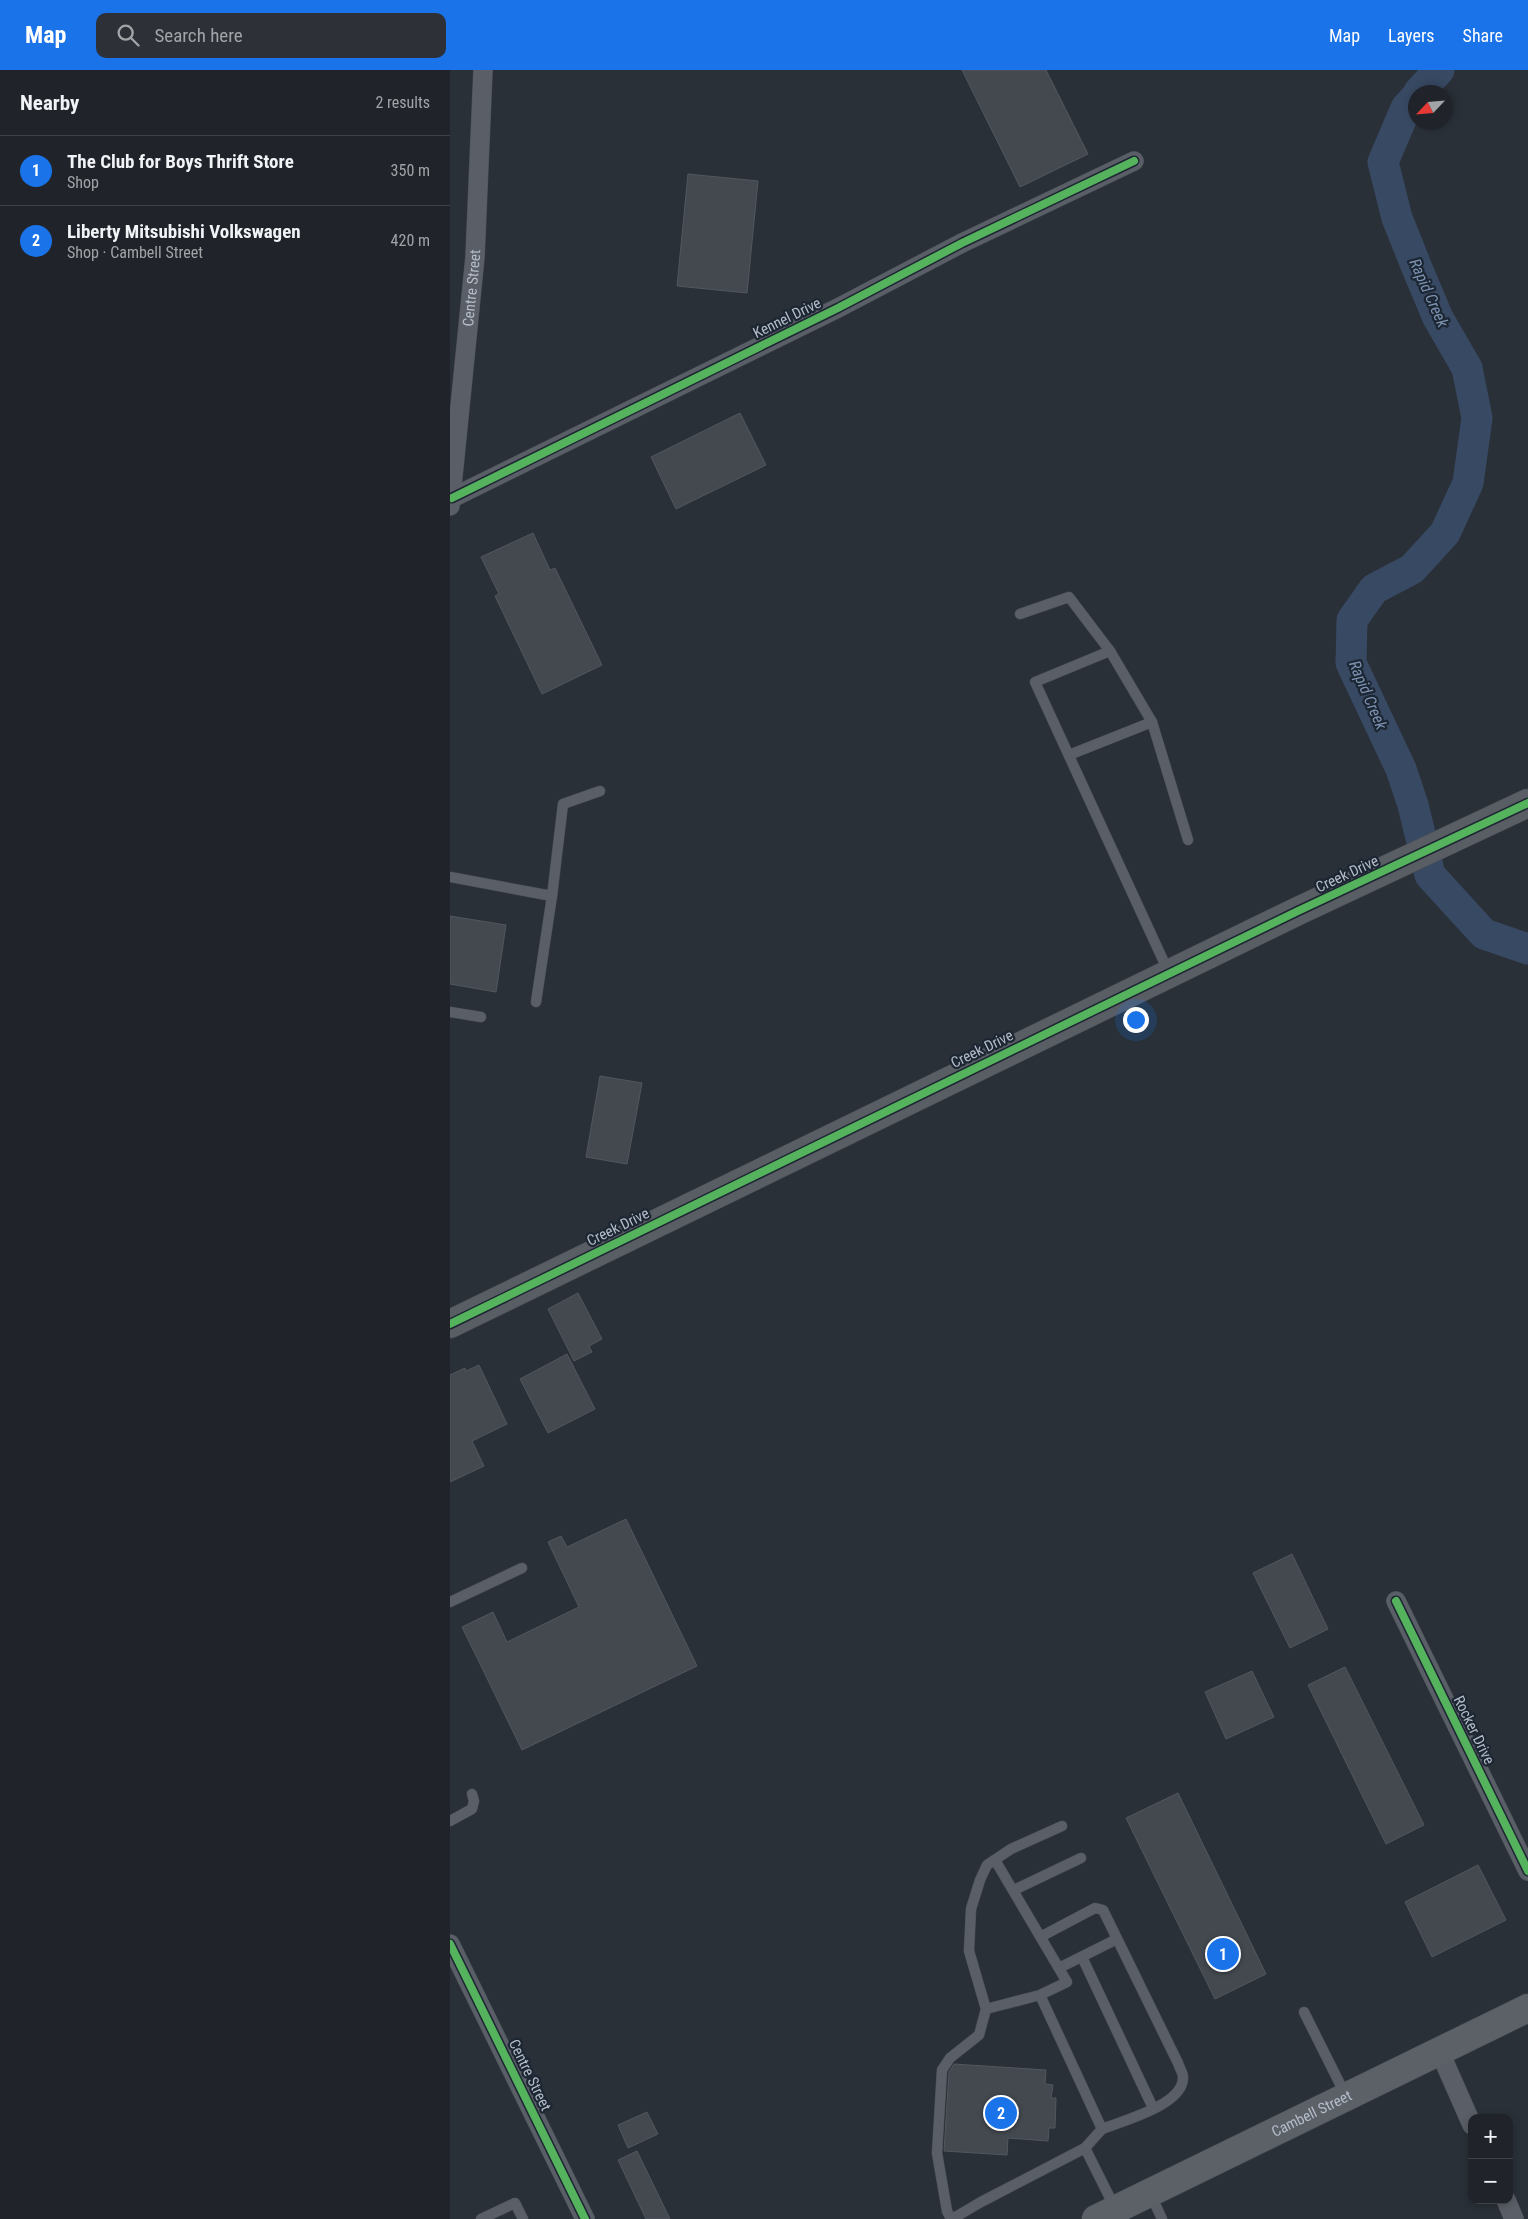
<!DOCTYPE html>
<html lang="en">
<head>
<meta charset="utf-8">
<style>
	body { margin:0; font-family:"Roboto Condensed",sans-serif; background:#2d3036; color:#f1f3f6 }
	.controls { position:absolute; right:15px; bottom:15px; display:grid; overflow:hidden; border-radius:10px; box-shadow:0 2px 8px #0003 }
	.controls button { width:45px; height:45px; display:grid; place-items:center; padding:0; border:0; border-bottom:1px solid #3d4147; background:#20242a; color:#f1f3f6; font:25px sans-serif }
	.compass { position:absolute; left:958px; top:15px; width:45px; height:45px; border-radius:50%; background:#20242a; box-shadow:0 2px 8px #0003; rotate:244deg }
	.you { position:absolute; left:685px; top:949px; width:18px; height:18px; margin:-12px; border:4px solid #fff; border-radius:50%; background:#1a73e8; box-shadow:0 0 0 8px #1a73e833 }
	.badge { display:grid; place-items:center; width:32px; height:32px; border-radius:50%; background:#1a73e8; color:#fff; font-size:16px; font-weight:700 }
	.pin { position:absolute; translate:-50% -50%; border:2px solid #fff; box-shadow:0 1px 5px #0006 }
	.list { margin:0; padding:0; list-style:none }
	h2 { display:flex; justify-content:space-between; align-items:center; height:65px; margin:0; padding:0 20px; font-size:21px }
	h2 small { font-size:16px; font-weight:400; color:#a2a4a8 }
	.list li { display:grid; grid-template-columns:32px 1fr auto; gap:15px; align-items:center; box-sizing:border-box; height:70px; padding:0 20px; border-top:1px solid #3d4147 }
	.list b { display:block; font-size:19px; white-space:nowrap }
	.list p { margin:0; font-size:16px; white-space:nowrap; color:#a2a4a8 }
	.list em { font-size:16px; font-style:normal; color:#a2a4a8 }
	.icon { flex:none; width:28px; height:28px; fill:none; stroke:currentColor; stroke-width:2; stroke-linecap:round; stroke-linejoin:round }
	.map { position:relative; flex:none; width:1078px; height:2149px; overflow:hidden }
	header { display:flex; align-items:center; gap:30px; box-sizing:border-box; height:70px; padding:0 25px; background:#1a73e8; color:#fff }
	header strong { font-size:24px }
	nav { display:flex; gap:28px; margin-inline-start:auto; font-size:18px }
	.search { width:350px; height:45px; background:#2d3036; display:flex; align-items:center; gap:12px; box-sizing:border-box; padding:0 18px; border-radius:10px; color:#a2a4a8; font-size:19px }
	main { display:flex }
	aside { flex:1; background:#20242a }
	.map>svg:first-child { display:block }
</style>
</head>
<body>
<header>
<strong>Map</strong>
<div class="search"><svg class="icon" aria-label="search" viewBox="0 0 24 24"><circle cx="10" cy="10" r="6"/><path d="M15 15l6 6"/></svg>Search here</div>
<nav><a>Map</a><a>Layers</a><a>Share</a></nav>
</header>
<main>
<aside>
<h2>Nearby<small>2 results</small></h2>
<ul class="list">
<li><span class="badge">1</span><div><b>The Club for Boys Thrift Store</b><p>Shop</p></div><em>350 m</em></li>
<li><span class="badge">2</span><div><b>Liberty Mitsubishi Volkswagen</b><p>Shop · Cambell Street</p></div><em>420 m</em></li>
</ul>
</aside>
<div class="map">
<svg width="1078" height="2149" viewBox="0 0 1078 2149">
	<rect width="100%" height="100%" fill="#2a3038"/>
	<g fill="none" stroke-linecap="round" stroke-linejoin="round">
		<g stroke="#384963" stroke-width="31">
			<path d="M969,22L989,0"/>
			<path d="M966,27L956,38L933,92L947,148L967,198L988,248L1017,298L1027,348L1018,413L995,463L962,499L924,519L902,550L901,593L951,699L963,735L980,805L1034,864L1078,879"/>
		</g>
	</g>
	<g fill="#444950" stroke="#52575f">
		<path d="M512,0H596L638,84L570,117Z"/>
		<path d="M238,104L308,111L297,223L227,216Z"/>
		<path d="M290,343L316,395L226,439L201,387Z"/>
		<path d="M83,463L100,500L105,498L152,595L92,624L45,526L49,524L31,487Z"/>
		<path d="M0,846L56,855L46,922L0,914Z"/>
		<path d="M150,1006L192,1013L177,1094L136,1087Z"/>
		<path d="M128,1223L152,1269L139,1276L142,1282L124,1291L98,1239Z"/>
		<path d="M117,1284L145,1339L98,1363L70,1309Z"/>
		<path d="M29,1295L57,1354L22,1371L34,1396L0,1412V1305L15,1298L16,1301Z"/>
		<path d="M176,1449L247,1596L72,1680L12,1557L43,1542L57,1572L129,1537L98,1472L111,1466L117,1477Z"/>
		<path d="M842,1484L878,1559L840,1578L803,1503Z"/>
		<path d="M895,1597L974,1755L936,1774L858,1615Z"/>
		<path d="M802,1601L824,1647L776,1669L755,1622Z"/>
		<path d="M728,1723L816,1904L765,1929L676,1748Z"/>
		<path d="M1028,1795L1056,1850L982,1887L955,1832Z"/>
		<path d="M504,1994L596,2000L595,2014L603,2015L601,2028H606L605,2058H599L598,2071L558,2068L557,2085L494,2081L499,2002Z"/>
		<path d="M197,2042L208,2064L178,2078L168,2055Z"/>
		<path d="M187,2081L220,2149H196L168,2090Z"/>
	</g>
	<g fill="none" stroke-linecap="round" stroke-linejoin="round">
		<g stroke="#484c53" stroke-width="11">
			<g id="lane">
				<path d="M570,544L619,527L660,581L702,652L738,770"/>
				<path d="M660,581L585,612L719,903"/>
				<path d="M619,685L702,652"/>
				<path d="M0,807L102,826L86,932"/>
				<path d="M102,826L113,734L150,721"/>
				<path d="M0,942L31,947"/>
				<path d="M0,1532L72,1498"/>
				<path d="M0,1751L22,1739L24,1731L22,1724"/>
				<path d="M564,1820L631,1788"/>
				<path d="M592,1866L645,1838L653,1840L728,1993C729,1997 733,2003 733,2007C734,2035 672,2051 652,2059"/>
				<path d="M632,1887L703,2038"/>
				<path d="M609,1898L667,1869"/>
				<path d="M536,1939L590,1925L617,1912L545,1790"/>
				<path d="M854,1942L896,2026"/>
				<path d="M635,2078L666,2140"/>
				<path d="M700,2123L712,2149"/>
				<path d="M31,2149L65,2133L73,2149"/>
				<path d="M501,2149L497,2141L487,2083L492,2000L500,1988L529,1965L536,1939L519,1881L521,1839L530,1810L537,1795L561,1779L612,1756"/>
				<path d="M502,2149L531,2132L635,2078L652,2059L590,1925"/>
			</g>
		</g>
		<g stroke="#484c53" stroke-width="20">
			<g id="street">
				<path d="M2,428L388,238L512,173L684,91"/>
				<path id="s1" d="M0,436L25,187L33,0"/>
				<path d="M946,1531L1078,1801"/>
				<path d="M0,1874L135,2149"/>
				<path d="M989,1980L1022,2055"/>
				<path d="M1056,2130L1064,2149"/>
			</g>
		</g>
		<g stroke="#484c53" stroke-width="29">
			<path id="secondary" d="M0,1254L848,841L1078,733"/>
		</g>
		<g stroke="#484c55" stroke-width="29">
			<g id="primary">
				<path id="s2" d="M646,2149L1078,1938"/>
			</g>
		</g>
		<use href="#lane" stroke="#5a5e66" stroke-width="10"/>
		<use href="#street" stroke="#5a5e66" stroke-width="19"/>
		<use href="#secondary" stroke="#595d64" stroke-width="28"/>
		<use href="#primary" stroke="#5c6168" stroke-width="28"/>
		<g stroke="#1d2633" stroke-width="11">
			<g id="cycleway">
				<path d="M2,428L388,238L512,173L684,91"/>
				<path d="M0,1254L848,841L1078,733"/>
				<path d="M946,1531L1078,1801"/>
				<path d="M0,1874L135,2149"/>
			</g>
		</g>
		<use href="#cycleway" stroke="#56b35d" stroke-width="8"/>
	</g>
	<g text-anchor="middle" dominant-baseline="central" stroke-width="4.5" stroke-linejoin="round" paint-order="stroke">
		<g font-size="15" fill="#b4bcc9" stroke="#1d2633">
			<text stroke="none"><textPath href="#s1" startOffset="219">Centre Street</textPath></text>
			<text transform="translate(337 248) rotate(-26)">Kennel Drive</text>
			<text transform="translate(897 804) rotate(-25)">Creek Drive</text>
			<text transform="translate(532 979) rotate(-26)">Creek Drive</text>
			<text transform="translate(168 1157) rotate(-26)">Creek Drive</text>
			<text transform="translate(1024 1660) rotate(64)">Rocker Drive</text>
			<text transform="translate(80 2005) rotate(64)">Centre Street</text>
			<text stroke="none"><textPath href="#s2" startOffset="240">Cambell Street</textPath></text>
		</g>
		<g font-size="16" font-style="italic" fill="#7c92b1" stroke="#1d2633">
			<text transform="translate(979 223) rotate(66)">Rapid Creek</text>
			<text transform="translate(918 625) rotate(67)">Rapid Creek</text>
		</g>
	</g>
</svg>
<div class="controls">
<button>+</button>
<button>−</button>
</div>
<svg class="compass" viewBox="-18 -18 36 36"><path d="M0-13l5 13h-10z" fill="#e53935"/><path d="M0 13l5-13h-10z" fill="#a2a4a8"/></svg>
<div class="you"></div>
<div class="pin badge" style="left:773px;top:1884px">1</div>
<div class="pin badge" style="left:551px;top:2043px">2</div>
</div>
</main>
</body>
</html>
